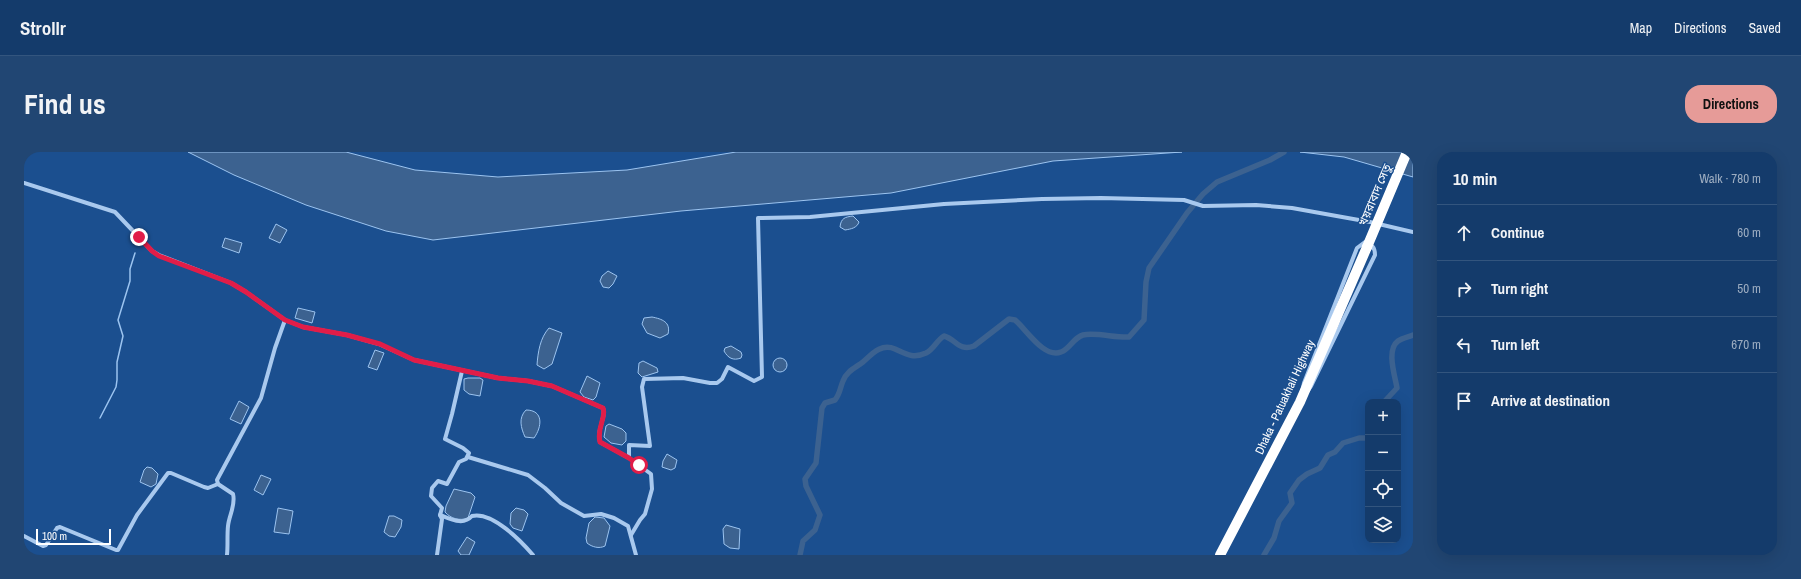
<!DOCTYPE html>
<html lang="en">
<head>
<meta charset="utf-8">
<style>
	body { margin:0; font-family:"Archivo Narrow","Noto Sans Bengali",sans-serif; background:#214673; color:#f1f3f6 }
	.controls { position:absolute; right:12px; bottom:12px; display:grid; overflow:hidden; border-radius:8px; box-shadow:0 4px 16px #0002 }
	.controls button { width:36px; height:36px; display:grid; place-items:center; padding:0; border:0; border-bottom:1px solid #33557e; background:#143b6b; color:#f1f3f6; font:20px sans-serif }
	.scale { position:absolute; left:12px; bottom:10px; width:75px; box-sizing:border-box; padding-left:4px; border:2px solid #fff; border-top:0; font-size:11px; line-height:14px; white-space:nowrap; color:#fff; -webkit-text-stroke:3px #1b4f8f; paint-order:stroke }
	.stop { position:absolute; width:12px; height:12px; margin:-9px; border:3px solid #e11d48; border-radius:50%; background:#fff }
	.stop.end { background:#e11d48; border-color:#fff; box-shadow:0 1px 4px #0008 }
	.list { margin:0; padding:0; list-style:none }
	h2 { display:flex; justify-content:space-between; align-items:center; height:52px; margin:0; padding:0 16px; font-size:17px }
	h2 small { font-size:13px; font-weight:400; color:#9dadc1 }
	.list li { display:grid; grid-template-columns:26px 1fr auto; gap:12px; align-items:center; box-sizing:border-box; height:56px; padding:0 16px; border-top:1px solid #33557e }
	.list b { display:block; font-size:15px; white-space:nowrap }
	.list em { font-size:13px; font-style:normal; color:#9dadc1 }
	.icon { flex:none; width:22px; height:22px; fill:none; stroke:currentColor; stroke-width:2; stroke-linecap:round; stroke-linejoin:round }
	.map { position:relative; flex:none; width:1389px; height:403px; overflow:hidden; border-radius:16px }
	header { display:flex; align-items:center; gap:24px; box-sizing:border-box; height:56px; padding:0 20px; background:#143b6b; border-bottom:1px solid #33557e }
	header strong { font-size:19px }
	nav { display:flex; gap:22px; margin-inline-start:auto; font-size:14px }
	.intro { display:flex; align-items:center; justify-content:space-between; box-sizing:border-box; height:96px; padding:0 24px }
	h1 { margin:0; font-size:28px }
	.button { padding:10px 18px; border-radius:16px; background:#e69b98; color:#111; font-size:14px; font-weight:700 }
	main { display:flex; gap:24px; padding:0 24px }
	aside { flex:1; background:#143b6b; border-radius:16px; box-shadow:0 4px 16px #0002 }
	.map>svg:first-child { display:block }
</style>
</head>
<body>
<header>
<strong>Strollr</strong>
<nav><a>Map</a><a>Directions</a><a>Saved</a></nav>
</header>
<div class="intro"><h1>Find us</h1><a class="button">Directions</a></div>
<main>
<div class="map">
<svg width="1389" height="403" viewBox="0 0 1389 403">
	<rect width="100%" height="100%" fill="#1b4f8f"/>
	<g fill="#3c6290" stroke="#9cc4f0">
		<path d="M164,0H322L391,18L474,25L603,18L712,0H1158L1029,9L867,41L657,59L409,88L362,79L282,53L210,23Z"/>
		<path d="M1276,0H1389V25L1320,5Z"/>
		<path d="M829,64L835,70C833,76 827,77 821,78L816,75C817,66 821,65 829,64Z"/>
		<path d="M252,72L263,78L256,91L245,86Z"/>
		<path d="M201,86L218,91L215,101L198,95Z"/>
		<path d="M584,119L593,124L589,132L585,136L579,135L576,129L578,124Z"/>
		<path d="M274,156L291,160L288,171L271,166Z"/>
		<path d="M628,165C638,167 647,170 644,182L636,186L623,181L618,172L620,166Z"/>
		<path d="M525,176L538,181L528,212L520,217L513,213C514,200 516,186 525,176Z"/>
		<path d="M707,194L717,200L718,203L717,206C709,209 704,206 700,199L701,196Z"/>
		<path d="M351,198L360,201L353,218L344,215Z"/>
		<circle cx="756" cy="213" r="7"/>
		<path d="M619,209L633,216L634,220L618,225L614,221L615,211Z"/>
		<path d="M563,224L576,231L572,245L569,248L560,245L556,240Z"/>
		<path d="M444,226H456L459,228L456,244L445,242L440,238V227Z"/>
		<path d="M215,249L225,255L217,272L206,267Z"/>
		<path d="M502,258C520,258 518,275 510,286L501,285C497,276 494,266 502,258Z"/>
		<path d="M585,272L598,277L602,281V289L598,293L587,291L580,285L582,274Z"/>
		<path d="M643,302L653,308L651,316L647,318L638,315L639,309Z"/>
		<path d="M123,315L128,316L134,322L132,332L127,335L116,330L120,318Z"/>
		<path d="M237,323L247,327L239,343L230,338Z"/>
		<path d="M430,337L447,341L451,345L444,366C436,369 427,367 421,360L422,354Z"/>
		<path d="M254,356L269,359L265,382L250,380Z"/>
		<path d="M492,356L500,358L504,362L498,379L489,376L486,372L487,361Z"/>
		<path d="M365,364H370L378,368L377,375L371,385L365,384L360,380Z"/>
		<path d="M571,365L580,366L586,374L581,394C575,397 568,395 563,391L562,386L565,371Z"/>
		<path d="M702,373L716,377L715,397L706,396L700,392L699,377Z"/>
		<path d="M443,385L451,390L445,403H437L434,399Z"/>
	</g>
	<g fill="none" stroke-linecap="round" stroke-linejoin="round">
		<path stroke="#9cc4f0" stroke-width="1.5" d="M76,266L92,235L93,228V210L99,184L94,168L106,129V117L111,101"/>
		<g stroke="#3c6290" stroke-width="5.5">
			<path d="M1360,250L1373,236C1371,224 1362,198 1374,189C1378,186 1384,185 1389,183"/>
			<path d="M776,403L779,389L791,378L796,363L782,334L781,327L792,311L798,256L801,251L811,248C816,242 816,236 819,229C823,219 831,216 839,210C848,202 857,191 871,197C882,202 889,207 902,201C910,197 912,189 920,184C932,187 935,200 950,194L985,167L991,168C1002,177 1020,207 1037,200C1046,197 1049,186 1059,183C1071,180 1092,186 1105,185L1120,168L1122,130L1125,116L1163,61L1179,42L1193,30L1246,8L1260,0"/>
			<path d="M1240,403L1250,386L1255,369L1268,351L1266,341L1275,328L1283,322L1296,316L1304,303L1311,300L1319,291L1335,286H1344"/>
		</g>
		<g stroke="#a9c9ee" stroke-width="4">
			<path d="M0,31L91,60L128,99L135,103L207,131L222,140L261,168L279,175L323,183L355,192L390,208L474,226L504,229L528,234L579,256C583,265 572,276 576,290L605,306L627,322L628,337L621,362L616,368L607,383"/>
			<path d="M1341,90C1348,93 1351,95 1351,103L1287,234L1276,250L1280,231L1333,96Z"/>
			<path d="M444,305L504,323L521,336L537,351L560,364L577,362L590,366L604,374L612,403"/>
			<path d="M605,306V293L626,294L618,235L620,227L659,226L686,231H693L698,227L704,215L730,229L738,225L734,66L786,65L920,52L1018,47L1077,46L1160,48L1179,54L1232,53L1268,56L1346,70L1389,80"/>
			<path d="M416,363C427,367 439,374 448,364C468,359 497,389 509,403"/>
			<path d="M0,384L19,394L22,393L33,376L36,375L92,398H94L113,363L144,321H147L180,335L184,336L194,332"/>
			<path d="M203,403C204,393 203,383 204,374C205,363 212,353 209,342L194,332L193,328L237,246L251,196L261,168"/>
			<path d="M413,403L418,367L416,363L418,356L407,344L408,336L414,329L423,332L435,310L442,307L445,301L439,296L421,287L428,262L438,219"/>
		</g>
		<path stroke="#fff" stroke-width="10" d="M1196,403L1276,250L1343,95"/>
		<path stroke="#fff" stroke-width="10" d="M1343,95L1383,0"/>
	</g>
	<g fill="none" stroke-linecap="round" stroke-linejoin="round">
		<path stroke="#e11d48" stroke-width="5" d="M115,85L128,99L135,104L207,131L222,140L261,168L279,175L323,183L356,192L390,208L474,226L504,229L528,234L579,256C583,265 572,276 576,290L605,306L615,313"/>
	</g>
	<g text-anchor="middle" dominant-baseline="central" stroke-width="3" stroke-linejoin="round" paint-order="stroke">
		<g font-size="12" fill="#fff" stroke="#1b4f8f">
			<text transform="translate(1351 43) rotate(-67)">খয়রাবাদ সেতু</text>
			<text transform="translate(1261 245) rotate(-65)">Dhaka - Patuakhali Highway</text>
		</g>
	</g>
</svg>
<div class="controls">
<button>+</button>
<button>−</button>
<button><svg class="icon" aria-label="locate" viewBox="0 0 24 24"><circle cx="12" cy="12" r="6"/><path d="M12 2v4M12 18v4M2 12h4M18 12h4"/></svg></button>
<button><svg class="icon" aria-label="layers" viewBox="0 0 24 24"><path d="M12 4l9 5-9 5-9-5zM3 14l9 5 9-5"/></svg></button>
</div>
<div class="scale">100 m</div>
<div class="stop" style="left:615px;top:313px"></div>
<div class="stop end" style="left:115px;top:85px"></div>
</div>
<aside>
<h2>10 min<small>Walk · 780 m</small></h2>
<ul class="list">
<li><svg class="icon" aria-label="ahead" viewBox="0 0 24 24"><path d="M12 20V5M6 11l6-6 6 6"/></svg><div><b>Continue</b></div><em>60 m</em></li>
<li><svg class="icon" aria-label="right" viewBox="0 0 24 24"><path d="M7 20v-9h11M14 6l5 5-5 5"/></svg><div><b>Turn right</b></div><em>50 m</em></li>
<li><svg class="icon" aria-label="left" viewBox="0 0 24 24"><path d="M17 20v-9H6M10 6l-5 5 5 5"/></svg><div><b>Turn left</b></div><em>670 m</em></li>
<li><svg class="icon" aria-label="arrive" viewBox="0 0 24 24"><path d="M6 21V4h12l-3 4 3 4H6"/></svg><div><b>Arrive at destination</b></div></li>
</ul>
</aside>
</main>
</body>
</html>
